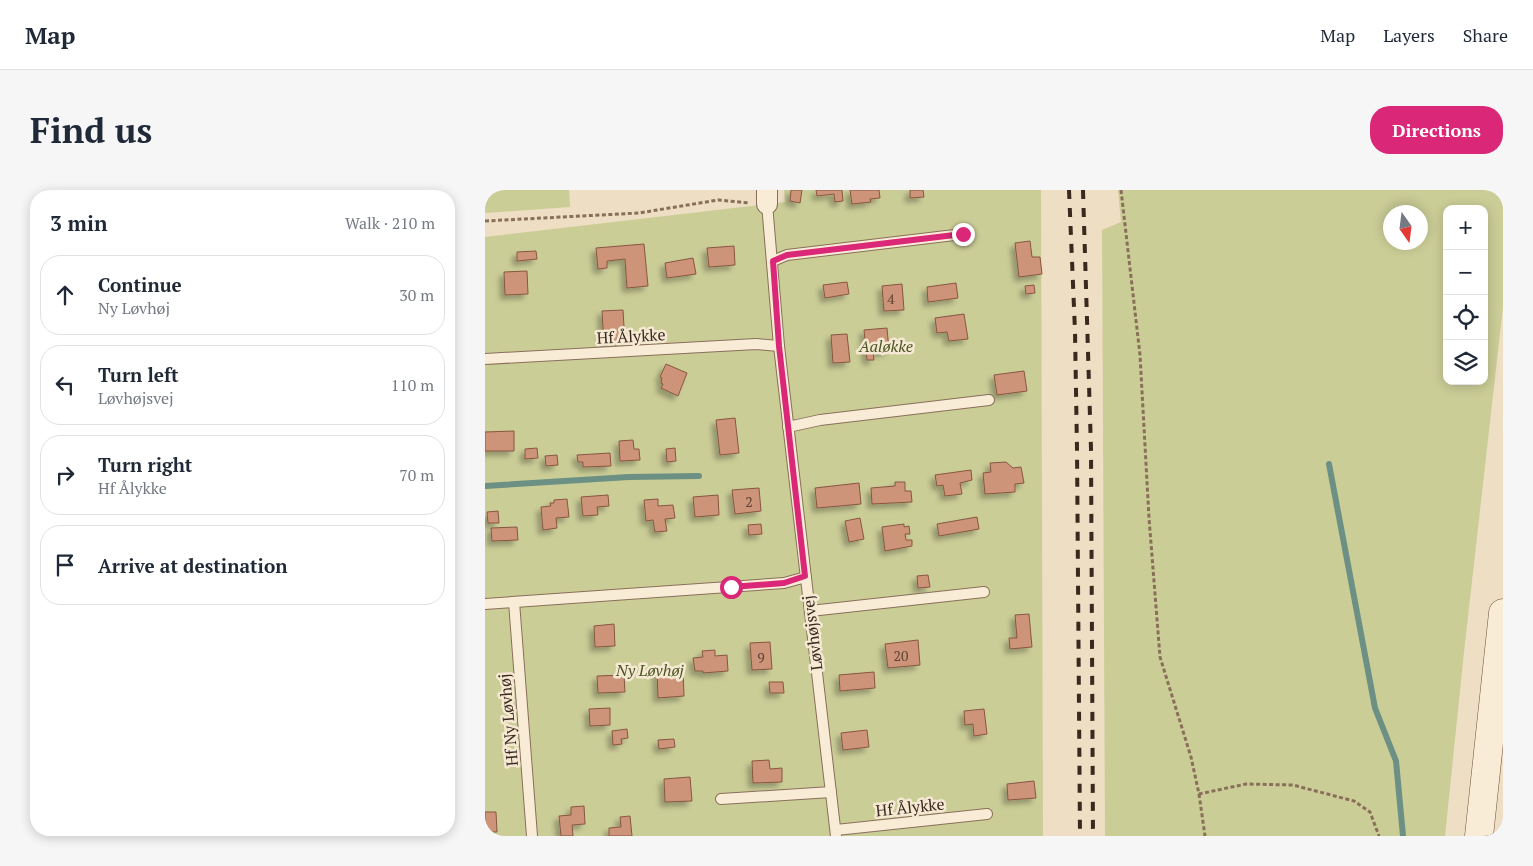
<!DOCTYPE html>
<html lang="en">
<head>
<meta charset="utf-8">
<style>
	body { margin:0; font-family:"PT Serif",serif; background:#f6f6f7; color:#1f2937 }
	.controls { position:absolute; right:15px; top:15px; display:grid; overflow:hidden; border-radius:10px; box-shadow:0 2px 12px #0003 }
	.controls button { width:45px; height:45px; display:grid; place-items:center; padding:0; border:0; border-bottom:1px solid #e0e1e3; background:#fff; color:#1f2937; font:25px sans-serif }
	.compass { position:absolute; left:898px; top:15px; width:45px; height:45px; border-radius:50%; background:#fff; box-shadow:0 2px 12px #0003; rotate:166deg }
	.stop { position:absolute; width:15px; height:15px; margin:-11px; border:4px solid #db2777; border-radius:50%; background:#fff }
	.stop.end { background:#db2777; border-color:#fff; box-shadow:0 1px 5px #0008 }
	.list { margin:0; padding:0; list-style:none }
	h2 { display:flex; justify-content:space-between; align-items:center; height:65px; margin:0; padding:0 20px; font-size:21px }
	h2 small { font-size:16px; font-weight:400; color:#747a83 }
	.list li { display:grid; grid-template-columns:32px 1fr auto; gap:15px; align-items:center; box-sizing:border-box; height:80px; margin:0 10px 10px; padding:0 10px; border:1px solid #e0e1e3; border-radius:20px }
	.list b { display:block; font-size:19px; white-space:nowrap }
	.list p { margin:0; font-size:16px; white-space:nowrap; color:#747a83 }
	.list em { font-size:16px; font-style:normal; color:#747a83 }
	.icon { flex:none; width:28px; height:28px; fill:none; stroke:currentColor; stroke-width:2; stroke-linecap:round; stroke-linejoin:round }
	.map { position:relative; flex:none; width:1018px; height:646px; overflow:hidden; border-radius:20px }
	header { display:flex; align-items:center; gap:30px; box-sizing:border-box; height:70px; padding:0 25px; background:#fff; border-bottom:1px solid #e0e1e3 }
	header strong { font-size:24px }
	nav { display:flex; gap:28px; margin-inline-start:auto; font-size:18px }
	.intro { display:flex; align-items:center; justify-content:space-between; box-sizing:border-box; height:120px; padding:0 30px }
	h1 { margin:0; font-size:35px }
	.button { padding:12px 22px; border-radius:20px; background:#db2777; color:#fff; font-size:18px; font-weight:700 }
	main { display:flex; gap:30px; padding:0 30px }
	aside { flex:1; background:#fff; border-radius:20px; box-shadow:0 2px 12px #0003 }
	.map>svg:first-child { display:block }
</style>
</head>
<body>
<header>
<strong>Map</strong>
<nav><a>Map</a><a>Layers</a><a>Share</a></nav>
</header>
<div class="intro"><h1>Find us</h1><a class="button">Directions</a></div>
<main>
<aside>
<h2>3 min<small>Walk · 210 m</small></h2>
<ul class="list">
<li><svg class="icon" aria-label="ahead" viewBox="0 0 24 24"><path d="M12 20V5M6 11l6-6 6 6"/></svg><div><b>Continue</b><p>Ny Løvhøj</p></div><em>30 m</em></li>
<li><svg class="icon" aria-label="left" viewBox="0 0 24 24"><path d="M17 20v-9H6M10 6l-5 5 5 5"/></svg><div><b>Turn left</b><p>Løvhøjsvej</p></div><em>110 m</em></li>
<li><svg class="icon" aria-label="right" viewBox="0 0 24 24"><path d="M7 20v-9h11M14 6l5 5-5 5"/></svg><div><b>Turn right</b><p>Hf Ålykke</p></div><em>70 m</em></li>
<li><svg class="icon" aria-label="arrive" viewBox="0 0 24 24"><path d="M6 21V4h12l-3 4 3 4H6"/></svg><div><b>Arrive at destination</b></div></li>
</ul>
</aside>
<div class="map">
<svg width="1018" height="646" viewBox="0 0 1018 646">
	<defs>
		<filter id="shadow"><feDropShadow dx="-4.5" dy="4.5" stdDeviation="2.5" flood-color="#0004"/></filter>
	</defs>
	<rect width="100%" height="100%" fill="#eedec3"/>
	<g fill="#cbcd97" fill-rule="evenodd">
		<path d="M0,0H84L85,17L0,23Z"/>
		<path d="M299,0H556L558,646H0V47L300,12Z"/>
		<path d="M633,0H1018V117L979,462L960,646H620L617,40L636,32ZM962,19H999V191H962ZM906,22H936V52H906Z"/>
	</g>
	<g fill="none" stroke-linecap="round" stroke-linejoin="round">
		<g stroke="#6c9084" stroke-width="6">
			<path d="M844,274L890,518L911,571L918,646"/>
			<path d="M0,296L144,287L214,286"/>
		</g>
	</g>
	<g fill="#cd9479" stroke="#885640" filter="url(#shadow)">
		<path d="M306,0H317L315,13L305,11Z"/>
		<path d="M331,0H357L358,11L350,12L349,4L332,6Z"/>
		<path d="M365,0H394L395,8L385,9L386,12L367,14Z"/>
		<path d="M425,0H438L439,7L425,8Z"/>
		<path d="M545,51L547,67H555L557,84L534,87L530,53Z"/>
		<path d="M159,54L163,96L142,98L140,69L122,71V78L113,79L111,58Z"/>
		<path d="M249,56L250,75L224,77L222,58Z"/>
		<path d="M51,61L52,69L32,71V62Z"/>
		<path d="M208,68L211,84L182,88L180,73Z"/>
		<path d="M42,81L43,104L20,105L19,82Z"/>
		<path d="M362,92L364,104L340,108L338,95Z"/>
		<path d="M471,93L473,108L443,112L442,97Z"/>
		<path d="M417,94L419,120L399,121L397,96Z"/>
		<path d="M549,95L550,103L541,104L540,96Z"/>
		<path d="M138,120L140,153L119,154L117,121Z"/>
		<path d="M479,124L483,149L464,151L462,142L452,143L450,128Z"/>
		<path d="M402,138L404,161L388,163L389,170H382L379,140Z"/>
		<path d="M362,144L365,172L348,173L346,145Z"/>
		<path d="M181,174L202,183L193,206L176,198L178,194L176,193L177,188L175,187Z"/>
		<path d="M539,181L542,201L512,205L509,185Z"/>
		<path d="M250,228L254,263L235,265L231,230Z"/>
		<path d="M29,241V261H0V242Z"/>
		<path d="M148,250L149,259H154L155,270L135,271L134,251Z"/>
		<path d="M52,258L53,268L40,269V259Z"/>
		<path d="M190,258L191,271L182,272L181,259Z"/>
		<path d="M125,263L126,276L98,277V272H93L92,265Z"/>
		<path d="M72,265L73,275L61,276L60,266Z"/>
		<path d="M521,272L528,278L536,277L539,293L530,294V302L500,304L498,283L506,282L505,273Z"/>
		<path d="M486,280L487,290L475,293L477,304L460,306L458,295L452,296L450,285Z"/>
		<path d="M410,292H420V301H426L427,312L387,314L386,298L410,296Z"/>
		<path d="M374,293L376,314L332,318L330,298Z"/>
		<path d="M274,298L276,321L250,324L247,300Z"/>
		<path d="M123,305L124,316L112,317L113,325L98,326L96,307Z"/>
		<path d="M233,305L234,325L210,327L208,307Z"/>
		<path d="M82,309L84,327L71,328L72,338L58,340L56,317L66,316L65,313H69V310Z"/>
		<path d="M173,309V316L188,315L190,328L180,329L182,341L170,342L168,330L161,331L159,310Z"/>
		<path d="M13,321L14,333H3L2,322Z"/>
		<path d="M492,327L494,339L454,346L452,334Z"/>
		<path d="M375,328L379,349L364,352L360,331Z"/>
		<path d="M276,334L277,344L264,345L263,335Z"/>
		<path d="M419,334V337L424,336L425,344H420L421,350H427V356L400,361L397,337Z"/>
		<path d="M32,337L33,350L7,351L6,338Z"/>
		<path d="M443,385L445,397L433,398L432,386Z"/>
		<path d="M544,424L547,457L525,459L524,448H532L530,425Z"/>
		<path d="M129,434L130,456L110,457L109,436Z"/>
		<path d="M433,450L435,475L403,478L400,454Z"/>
		<path d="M285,452L287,479L267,480L265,453Z"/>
		<path d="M230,460V466L242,465L243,481L218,483V481H210L208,468L218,467L217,461Z"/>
		<path d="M198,480L199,506L173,508L172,481Z"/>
		<path d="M389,482L390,498L355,501L354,485Z"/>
		<path d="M139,485L140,502L113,503L112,486Z"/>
		<path d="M284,492H298L299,503H285Z"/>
		<path d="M125,518V535L105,536L104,519Z"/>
		<path d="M499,519L502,544L489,546L488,534L480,535L479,521Z"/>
		<path d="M142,539L143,548L136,549L137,554L128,555L127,541Z"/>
		<path d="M382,540L384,557L358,560L356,543Z"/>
		<path d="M189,549L190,557L174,559L173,550Z"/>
		<path d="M284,570L285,579L297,578V592L268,593L267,571Z"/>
		<path d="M205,587L207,611L180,612L179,589Z"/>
		<path d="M549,591L551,608L523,610L522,594Z"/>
		<path d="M99,616L100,634L87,635L88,646H76L74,626L86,625V617Z"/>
		<path d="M0,622H11L12,642H4V646H0Z"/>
		<path d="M145,626L147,646H124V638L136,637L135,627Z"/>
	</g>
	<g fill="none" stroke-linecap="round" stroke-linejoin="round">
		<g stroke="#896f5a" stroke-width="12">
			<g id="lane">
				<path d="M282,14L294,156L351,646"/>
				<path d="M288,71L302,65L478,44"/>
				<path d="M0,169L271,154L294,156"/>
				<path d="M303,237L335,230L504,210"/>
				<path d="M29,412L47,646"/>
				<path d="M0,414L299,393L321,387"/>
				<path d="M325,421L499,402"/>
				<path d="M236,609L346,602"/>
				<path d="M351,640L502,624"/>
			</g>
		</g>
		<g stroke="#896f5a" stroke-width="22">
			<path id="street" d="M282,0V14"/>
		</g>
		<g stroke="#6b503d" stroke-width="29">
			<path id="secondary" d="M994,646L1018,423"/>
		</g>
		<g stroke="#896f5a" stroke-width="3" stroke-dasharray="4 2.5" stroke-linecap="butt">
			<path d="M636,0L655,165L664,328L675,467L706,567L714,604L761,594L808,595L869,611L885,622L894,646"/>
			<path d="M0,31L154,23L233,10L264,13"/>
			<path d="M714,604L720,646"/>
		</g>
		<use href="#lane" stroke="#f9ecd7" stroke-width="10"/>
		<use href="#street" stroke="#f9ecd7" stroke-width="20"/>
		<use href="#secondary" stroke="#f9ecd7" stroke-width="28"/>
		<g stroke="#39291e" stroke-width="4" stroke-dasharray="9 9" stroke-linecap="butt">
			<path d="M584,0L590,141L592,259L595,646"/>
			<path d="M598,0L606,259L608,646"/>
		</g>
	</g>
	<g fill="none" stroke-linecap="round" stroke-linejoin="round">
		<path stroke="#db2777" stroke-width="6" d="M246,397L299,393L320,386L294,156L288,71L302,65L478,44"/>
	</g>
	<g text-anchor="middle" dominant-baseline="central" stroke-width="5" stroke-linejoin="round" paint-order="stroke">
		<g font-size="14" fill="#5e4435">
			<text x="406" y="108">4</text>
			<text x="264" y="311">2</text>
			<text x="416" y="465">20</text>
			<text x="276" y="467">9</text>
		</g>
		<g font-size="16" fill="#39291e" stroke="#f6e9d3">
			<text transform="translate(146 146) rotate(-3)">Hf Ålykke</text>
			<text transform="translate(327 443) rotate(-97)">Løvhøjsvej</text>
			<text transform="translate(23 530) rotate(-95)">Hf Ny Løvhøj</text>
			<text transform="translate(425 617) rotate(-6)">Hf Ålykke</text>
		</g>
		<g font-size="16" font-style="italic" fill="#4d5524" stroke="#f6e9d3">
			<text x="401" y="156">Aaløkke</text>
			<text x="165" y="480">Ny Løvhøj</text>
		</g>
	</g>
</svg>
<div class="controls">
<button>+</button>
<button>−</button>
<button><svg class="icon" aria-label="locate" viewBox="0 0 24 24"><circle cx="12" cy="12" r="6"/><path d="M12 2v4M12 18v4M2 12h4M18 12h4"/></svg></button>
<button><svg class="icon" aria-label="layers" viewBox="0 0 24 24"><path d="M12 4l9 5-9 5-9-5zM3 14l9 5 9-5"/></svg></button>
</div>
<svg class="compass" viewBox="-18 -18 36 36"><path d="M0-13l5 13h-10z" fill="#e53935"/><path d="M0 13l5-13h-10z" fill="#747a83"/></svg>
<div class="stop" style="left:246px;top:397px"></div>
<div class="stop end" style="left:478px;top:44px"></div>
</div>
</main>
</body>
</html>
